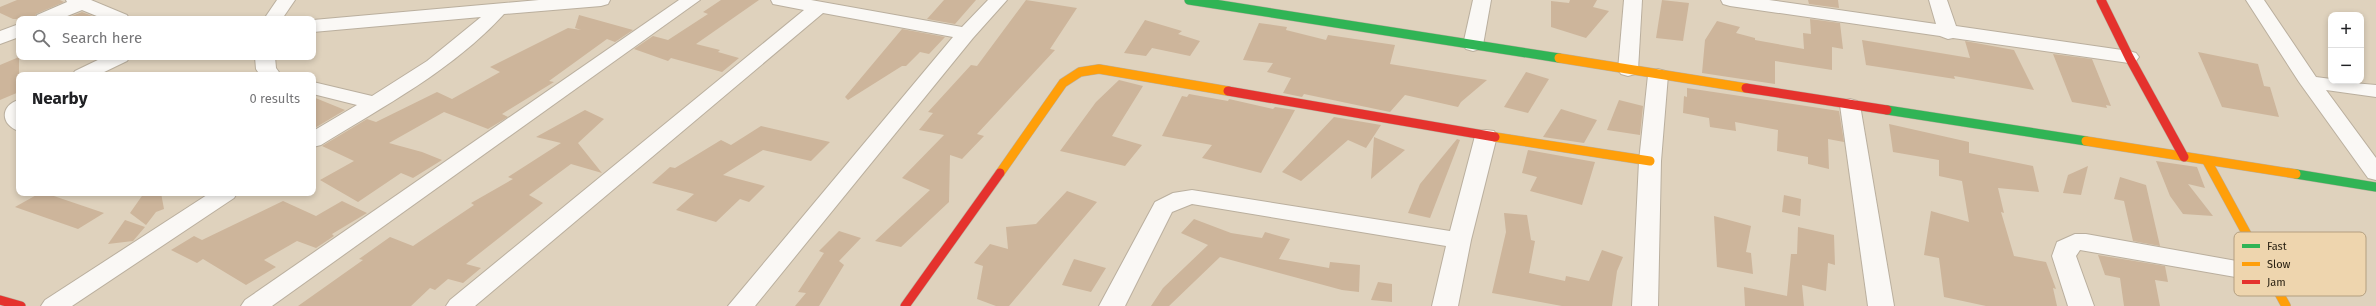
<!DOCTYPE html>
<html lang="en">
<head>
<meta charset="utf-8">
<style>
	body { margin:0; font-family:"Fira Sans",sans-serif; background:#f6f6f6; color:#202124 }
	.controls { position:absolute; right:12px; top:12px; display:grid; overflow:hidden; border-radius:8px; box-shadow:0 2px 6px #0003 }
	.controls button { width:36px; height:36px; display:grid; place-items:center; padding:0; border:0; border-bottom:1px solid #e0e0e0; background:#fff; color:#202124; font:20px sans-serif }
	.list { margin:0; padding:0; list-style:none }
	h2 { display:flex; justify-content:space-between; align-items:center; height:52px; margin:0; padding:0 16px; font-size:17px }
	h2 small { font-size:13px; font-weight:400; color:#757577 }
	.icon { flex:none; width:22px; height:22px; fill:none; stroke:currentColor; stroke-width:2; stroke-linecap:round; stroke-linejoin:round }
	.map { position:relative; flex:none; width:2376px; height:306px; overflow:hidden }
	.search { position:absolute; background:#fff; box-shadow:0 2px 6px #0003; left:16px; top:16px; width:300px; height:44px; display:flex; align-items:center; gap:10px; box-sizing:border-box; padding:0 14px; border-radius:8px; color:#757577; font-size:15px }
	.panel { position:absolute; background:#fff; box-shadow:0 2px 6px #0003; left:16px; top:72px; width:300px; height:124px; border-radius:8px }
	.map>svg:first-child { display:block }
</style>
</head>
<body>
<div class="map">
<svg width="2376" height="306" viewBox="0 0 2376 306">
	<rect width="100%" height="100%" fill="#dfd2bd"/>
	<g fill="#cdb59b">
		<path d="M17,0H60L64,2L36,14L34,19H13L0,13V7Z"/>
		<path d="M721,0H759L696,44L720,50L718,52L739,58L722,72L671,58L668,61L634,49L653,36L668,40L708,14L703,12Z"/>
		<path d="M944,0H976L955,24L927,19Z"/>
		<path d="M1026,0L1077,8L1050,49L1055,50L977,134L984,136L962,159L950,155L949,202L901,247L875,241L930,190L902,178L944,135L919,130L933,113L928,112L971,65L977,66Z"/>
		<path d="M1570,0H1597L1593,7L1609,11L1586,38L1551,27V1L1569,3Z"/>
		<path d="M1662,0L1689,3L1683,41L1656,38Z"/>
		<path d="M1808,0H1838L1839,8L1809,4Z"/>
		<path d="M82,12L100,19H64Z"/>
		<path d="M579,15L633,30L615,42L607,39L549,81L554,82L502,114L508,117L488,129L444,112L389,143L422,152L442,160L413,178L401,173L358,202L320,180L354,161L322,146L367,119L376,122L437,92L452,99L500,72L490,67L568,28L581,30L575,28Z"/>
		<path d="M1810,19L1840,23L1843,49L1832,47V70L1775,61V84L1702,73L1705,40L1717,21L1740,27L1736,33L1755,38V40L1804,49L1803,33L1811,34Z"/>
		<path d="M1145,20L1182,31L1178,34L1200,41L1190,56L1152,48L1146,56L1124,53Z"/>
		<path d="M1259,23L1287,27L1286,30L1326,40L1328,35L1395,45L1390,64L1487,80L1461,102L1458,107L1405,95L1390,112L1304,94L1302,97L1283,93L1291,78L1267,72L1273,63L1243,60Z"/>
		<path d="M902,29L945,37L929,54L920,52L906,66H902L848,100L845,97Z"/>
		<path d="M1862,40L1970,58L1965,41L2014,50L2034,90L1954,76L1955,79L1866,65Z"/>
		<path d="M2198,52L2258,64L2264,86L2270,87L2279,117L2222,107Z"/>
		<path d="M2053,54L2092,59L2111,106L2106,105L2107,108L2072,102Z"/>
		<path d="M19,57V92L0,100V65Z"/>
		<path d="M1526,72L1549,79L1528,113L1504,107Z"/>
		<path d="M1119,80L1143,86L1112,136L1142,145L1125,166L1060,151L1096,102Z"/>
		<path d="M1687,88L1839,111L1844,142L1828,139L1829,169L1808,164V157L1777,151L1778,130L1735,122L1736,131L1710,127L1709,118L1683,113L1684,96L1687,97Z"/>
		<path d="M1189,94L1228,101L1229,99L1273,109L1275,107L1295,110L1261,173L1202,158L1212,145L1162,136L1182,96L1187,97Z"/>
		<path d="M313,97L345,110L313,129Z"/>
		<path d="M1619,100L1643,106L1640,135L1607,130Z"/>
		<path d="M1561,109L1597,120L1584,143L1543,137Z"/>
		<path d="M585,110L604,119L578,143L602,173L571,164L529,195L543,203L466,264L481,268L463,283L448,279L435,290L430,288L411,306H298L363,260L359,259L390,237L413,246L474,205L471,203L513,179L508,177L561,143L536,137Z"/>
		<path d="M1334,117L1381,125L1366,148L1348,140L1301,181L1282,172Z"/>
		<path d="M1889,124L1969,142V153L2033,166L2039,192L1998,188L2004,213L2001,212L2014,256L2046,262L2056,289L2053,288L2057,306H1986L1944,297L1939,258L1924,255L1931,211L1969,222L1962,181L1939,176V160L1893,152Z"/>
		<path d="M761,126L830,142L811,161L763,150L723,175L765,186L749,202L740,199L716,222L676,210L694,194L652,183L670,167L675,168L721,140L731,145Z"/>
		<path d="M1374,137L1405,150L1371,179Z"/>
		<path d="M1457,139L1460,140L1430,218L1408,213L1420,184Z"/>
		<path d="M1528,150L1595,162L1582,205L1530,191L1537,177L1522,173Z"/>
		<path d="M2156,161L2197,167L2205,188L2188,184L2213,216L2183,214L2170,196Z"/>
		<path d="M2088,166L2081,195L2063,193L2068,175Z"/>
		<path d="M2120,177L2146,185L2160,246L2133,241L2124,201L2114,199Z"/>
		<path d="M1067,191L1097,202L1009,306H996L977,299L983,266L974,263L990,244L1008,249L1006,227L1036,224Z"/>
		<path d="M40,193H45L104,213L78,229L15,207Z"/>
		<path d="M144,193H161L164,209L156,212L146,225L130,213Z"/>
		<path d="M1784,195L1801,199L1800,216L1782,212Z"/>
		<path d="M283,201L316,216L342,201L367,213L332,234L334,236L316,248L297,241L264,260L276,267L246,285L203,259L197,263L171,250L194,236L202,240Z"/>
		<path d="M1504,213L1527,215L1531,240L1535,241L1529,273L1565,281L1566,276L1589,281L1602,250L1623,257L1617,271L1612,306H1562L1492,293L1506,232Z"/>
		<path d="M1714,216L1751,226L1746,252L1751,253L1753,274L1717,267Z"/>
		<path d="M1194,219L1231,233L1262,238L1265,232L1290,239L1279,259L1329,268L1330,262L1360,265L1359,292L1342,290L1220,257L1169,306H1151L1163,288L1208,245L1181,233Z"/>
		<path d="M125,220L145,227L133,241L108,244Z"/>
		<path d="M1798,227L1834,235L1835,265L1828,263L1826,291L1802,285L1804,306H1745L1744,287L1787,296L1791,254H1797Z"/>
		<path d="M839,231L861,238L839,261L844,265L819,306H795L806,293L798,292L824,253L819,251Z"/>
		<path d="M2098,255L2165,266L2168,282L2155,280L2160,306H2124L2120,278L2105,275Z"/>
		<path d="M1074,259L1106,268L1091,292L1062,285Z"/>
		<path d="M1378,282L1392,284V302L1371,300Z"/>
	</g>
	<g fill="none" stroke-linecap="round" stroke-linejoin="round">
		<g stroke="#baaf9e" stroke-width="2">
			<g id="street">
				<path d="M66,0H91L127,15L129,19H104L82,10L60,19H35L37,15L67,2Z"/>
				<path d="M277,0H295L282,19H264Z"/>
				<path d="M539,0H610L608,4L601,6L504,14C453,70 384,106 321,145L313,147V131L357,105L313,94V82L372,96L427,61L481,17L313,32V20Z"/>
				<path d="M679,0H700L272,306H241L245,300Z"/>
				<path d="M771,0H811L962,27L988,0H1007L973,38L755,306H728L953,37L823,13L475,306H446L450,300L804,10L773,4Z"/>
				<path d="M1473,0H1491L1483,45L1480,49L1473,51L1466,49L1463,45Z"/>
				<path d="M1624,0H1642L1638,70L1635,74L1628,76L1621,74L1618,70Z"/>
				<path d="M1721,0H1769L1936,24L1929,0H1947L1956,26L2129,51L2136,53L2139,57L2136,61L2129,63L1953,38L1948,39L1940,36L1730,6L1723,4Z"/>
				<path d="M2246,0H2264L2316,77L2331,79V81L2376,85V97L2326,90L2376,158V180L2368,178L2299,82Z"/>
				<path d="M19,24V37L0,44V31Z"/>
				<path d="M104,57H130L127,61L98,75H72L75,71Z"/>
				<path d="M255,57H275L276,68L281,75H260L256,69Z"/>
				<path d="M1658,69L1665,71L1668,75L1661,161L1658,306H1632L1639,161L1648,75L1651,71Z"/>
				<path d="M1850,99L1857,101L1860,105L1894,306H1868L1840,105L1843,101Z"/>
				<path d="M19,100V131C0,125 0,105 19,100Z"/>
				<path d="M1486,130L1494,131L1497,136L1471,240L1458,306H1432L1446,246L1192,204L1172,212L1125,306H1099L1155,202L1173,193L1192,190L1450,231L1475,136L1478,131Z"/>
				<path d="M210,193H237L234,198L72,306H41L45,300Z"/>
				<path d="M2075,234H2086L2270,267L2279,269L2282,275L2279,281L2270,283L2080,250L2076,256L2094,306H2068L2052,256L2057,242Z"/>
			</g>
		</g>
		<g stroke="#baaf9e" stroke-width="10">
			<g id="fast">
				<path d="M1189,0L1559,58"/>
				<path d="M1887,110L2086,141"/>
				<path d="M2296,174L2376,187"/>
			</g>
		</g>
		<g stroke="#baaf9e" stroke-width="10">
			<g id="slow">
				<path d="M1559,58L1746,88"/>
				<path d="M1495,137L1650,161"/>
				<path d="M2086,141L2296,174"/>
				<path d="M2207,161L2286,306"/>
				<path d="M1000,173L1063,83L1080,72L1099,69L1228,91"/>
			</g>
		</g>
		<g stroke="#baaf9e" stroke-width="10">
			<g id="jam">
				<path d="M2101,0L2129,57L2184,157"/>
				<path d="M1746,88L1887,110"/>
				<path d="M1228,91L1495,137"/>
				<path d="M0,300L21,306"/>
				<path d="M905,306L1000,173"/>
			</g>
		</g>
		<use href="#street" fill="#faf8f5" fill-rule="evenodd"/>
		<use href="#fast" stroke="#30b455" stroke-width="9"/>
		<use href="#slow" stroke="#ff9f0a" stroke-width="9"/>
		<use href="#jam" stroke="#e5322d" stroke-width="9"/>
	</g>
	<rect x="2234" y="232" width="132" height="64" rx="6" fill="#eed5ae" stroke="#b49f80" stroke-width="1"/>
	<rect x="2242" y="244" width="18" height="4" fill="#30b455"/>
	<rect x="2242" y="262" width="18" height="4" fill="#ff9f0a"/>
	<rect x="2242" y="280" width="18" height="4" fill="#e5322d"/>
	<g font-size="11" fill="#2b2213">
		<text x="2267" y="250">Fast</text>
		<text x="2267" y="268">Slow</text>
		<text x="2267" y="286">Jam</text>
	</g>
</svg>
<div class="controls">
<button>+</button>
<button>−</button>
</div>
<div class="search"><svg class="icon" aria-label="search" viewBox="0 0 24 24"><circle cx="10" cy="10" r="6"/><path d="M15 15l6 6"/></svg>Search here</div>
<section class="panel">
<h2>Nearby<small>0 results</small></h2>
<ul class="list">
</ul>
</section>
</div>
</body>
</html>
